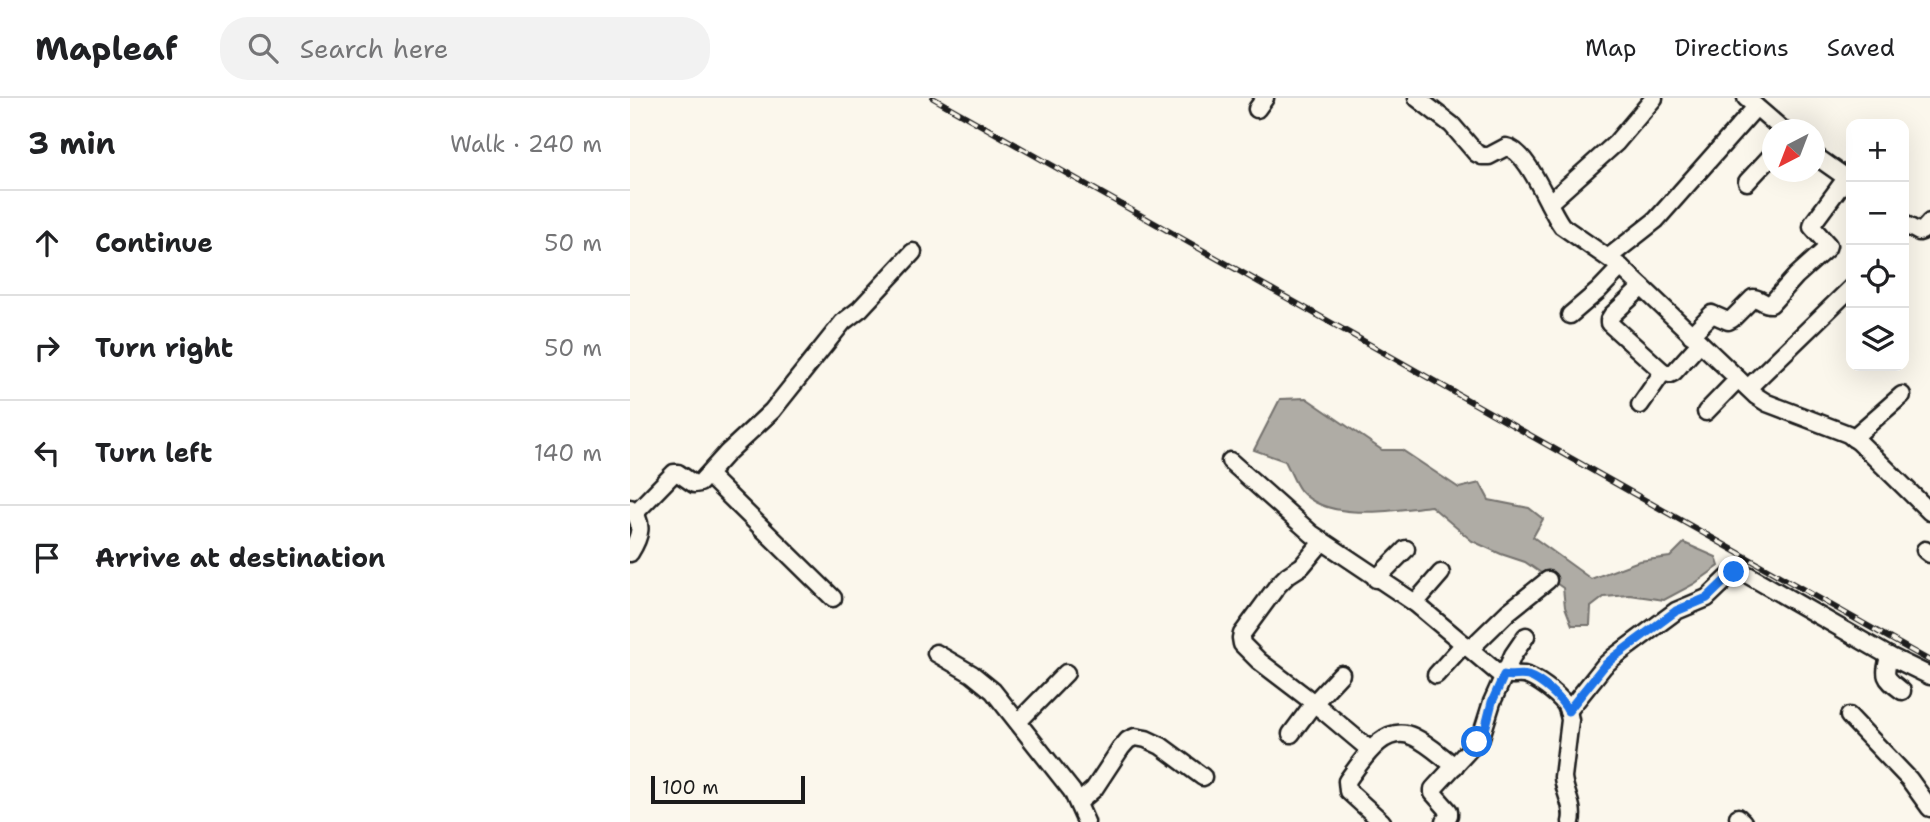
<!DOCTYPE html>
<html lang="en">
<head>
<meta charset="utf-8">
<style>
	body { margin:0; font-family:"Shantell Sans",sans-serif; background:#f2f2f2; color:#202124 }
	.controls { position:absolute; right:21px; top:21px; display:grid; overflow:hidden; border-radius:14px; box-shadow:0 7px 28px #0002 }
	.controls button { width:63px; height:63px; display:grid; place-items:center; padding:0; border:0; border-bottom:2px solid #e0e0e0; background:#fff; color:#202124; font:35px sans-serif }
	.compass { position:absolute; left:1132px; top:21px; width:63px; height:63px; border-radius:50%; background:#fff; box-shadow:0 7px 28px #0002; rotate:222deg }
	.scale { position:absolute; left:21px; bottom:18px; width:154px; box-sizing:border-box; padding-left:7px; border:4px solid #1c1c1c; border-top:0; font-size:19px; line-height:24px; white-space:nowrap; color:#1c1c1c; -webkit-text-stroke:5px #fbf7ec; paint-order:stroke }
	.stop { position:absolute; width:21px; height:21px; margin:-16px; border:5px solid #1a73e8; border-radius:50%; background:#fff }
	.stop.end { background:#1a73e8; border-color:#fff; box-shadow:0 2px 7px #0008 }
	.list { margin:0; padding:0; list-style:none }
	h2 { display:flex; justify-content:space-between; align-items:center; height:91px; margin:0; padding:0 28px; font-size:30px }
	h2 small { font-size:23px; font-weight:400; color:#757577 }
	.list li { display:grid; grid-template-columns:46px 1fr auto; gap:21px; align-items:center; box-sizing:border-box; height:105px; padding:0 28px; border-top:2px solid #e0e0e0 }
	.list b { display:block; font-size:26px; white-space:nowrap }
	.list em { font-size:23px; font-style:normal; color:#757577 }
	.icon { flex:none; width:38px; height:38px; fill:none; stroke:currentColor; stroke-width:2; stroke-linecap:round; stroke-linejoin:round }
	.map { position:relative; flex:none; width:1300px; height:724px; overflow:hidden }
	header { display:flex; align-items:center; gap:42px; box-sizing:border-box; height:98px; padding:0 35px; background:#fff; border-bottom:2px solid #e0e0e0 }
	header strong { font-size:33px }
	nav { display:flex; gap:38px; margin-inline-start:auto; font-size:24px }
	.search { width:490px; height:63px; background:#f2f2f2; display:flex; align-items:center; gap:18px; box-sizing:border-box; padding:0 24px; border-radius:28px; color:#757577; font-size:26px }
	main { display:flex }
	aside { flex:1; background:#fff }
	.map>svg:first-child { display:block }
</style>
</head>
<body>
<header>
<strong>Mapleaf</strong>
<div class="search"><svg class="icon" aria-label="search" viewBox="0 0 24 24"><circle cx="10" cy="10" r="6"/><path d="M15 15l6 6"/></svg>Search here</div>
<nav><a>Map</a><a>Directions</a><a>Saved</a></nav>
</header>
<main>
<aside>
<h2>3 min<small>Walk · 240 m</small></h2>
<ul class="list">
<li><svg class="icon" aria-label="ahead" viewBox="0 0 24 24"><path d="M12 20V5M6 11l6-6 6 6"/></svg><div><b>Continue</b></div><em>50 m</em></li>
<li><svg class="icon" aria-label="right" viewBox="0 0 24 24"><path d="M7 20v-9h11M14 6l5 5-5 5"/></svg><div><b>Turn right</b></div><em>50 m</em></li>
<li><svg class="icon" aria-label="left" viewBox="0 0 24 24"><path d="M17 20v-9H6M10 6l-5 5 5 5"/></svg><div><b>Turn left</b></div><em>140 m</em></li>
<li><svg class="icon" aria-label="arrive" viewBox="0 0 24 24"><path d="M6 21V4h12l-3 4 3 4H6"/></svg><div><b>Arrive at destination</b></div></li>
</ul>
</aside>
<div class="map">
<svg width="1300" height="724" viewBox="0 0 1300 724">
	<rect width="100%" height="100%" fill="#fbf7ec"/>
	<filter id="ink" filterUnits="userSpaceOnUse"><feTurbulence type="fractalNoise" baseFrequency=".0143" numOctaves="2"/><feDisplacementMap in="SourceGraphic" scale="14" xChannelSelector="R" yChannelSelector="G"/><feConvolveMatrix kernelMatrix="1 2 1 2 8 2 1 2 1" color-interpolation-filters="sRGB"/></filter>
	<g filter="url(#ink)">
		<path fill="#afaca5" stroke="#74726e" stroke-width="2" d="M676,300L752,352H772L829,390L850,385L859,402L899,410L913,421L903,439L961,481L1009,463L1040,459L1054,445L1086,459L1089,468L1064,486L1034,502L1000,497L974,499L961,509L960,527H942L935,509L933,490L895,464L871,456L842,443L801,408C764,412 697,425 670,392C664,384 660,372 655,363L624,352L650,301Z"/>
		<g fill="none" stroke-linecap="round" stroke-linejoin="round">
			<g stroke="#1c1c1c" stroke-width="21">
				<g id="minor">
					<path d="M787,0L822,27L846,55L852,58H859L876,49C899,53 918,110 932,128L991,169L1126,298L1137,305L1218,336L1229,344L1300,414"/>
					<path d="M1116,0L1153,32"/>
					<path d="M627,11L635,0"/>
					<path d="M1184,57L1221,83"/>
					<path d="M1117,84L1142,57"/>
					<path d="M919,105L986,45L1024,0"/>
					<path d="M1274,130L1276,127L1289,134L1292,133L1300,124"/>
					<path d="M979,159L1026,122L1126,9"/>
					<path d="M1012,189L982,217L979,222V225L1033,274"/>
					<path d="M940,217L968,193L991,169"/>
					<path d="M1061,237L1082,216L1098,223L1102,221L1123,200C1130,200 1134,207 1141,206L1166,178L1197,150L1198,147L1182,129L1183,125L1217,79"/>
					<path d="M1118,290L1221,190"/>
					<path d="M1010,307L1033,274L1040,276L1044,274L1070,245"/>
					<path d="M1076,314L1108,281"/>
					<path d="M1223,340L1272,297"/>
					<path d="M600,363L682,436L785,505L867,574C877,579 884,576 894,577C907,580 927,596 935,606C938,611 939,616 940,622L933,679C934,694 945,709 941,724"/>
					<path d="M78,377L203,500"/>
					<path d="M0,410C15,425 10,439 0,455"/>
					<path d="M5,415L44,375H48L64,386L70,385L97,355L142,313L213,224L230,211L283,154"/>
					<path d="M1295,452L1300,456"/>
					<path d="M746,481L776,451"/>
					<path d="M785,505L811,475"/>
					<path d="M840,551L878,514L918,482"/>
					<path d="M306,555L342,576L363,593L442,693L456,724"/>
					<path d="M1259,558L1300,578"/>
					<path d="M711,576L684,605L740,652"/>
					<path d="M806,577L834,546"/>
					<path d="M938,613L974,568L984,559L1046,513L1077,500L1104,474L1118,477L1259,558C1254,580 1254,579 1272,593"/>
					<path d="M1219,618L1279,681L1300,710"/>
					<path d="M388,624L436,575"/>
					<path d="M661,636L684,605L629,563L612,546L611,540L612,536L648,487L658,477L672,468L692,444"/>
					<path d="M449,704L464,691L491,650L498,642L505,639L516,641L531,648L573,679"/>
					<path d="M1108,719L1113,724"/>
					<path d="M752,724L718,693L717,683C732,663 754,624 784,639C799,646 812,659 825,668"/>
					<path d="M814,724L819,717V713L803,695V691L851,639L862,604L883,557L896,538"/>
				</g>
			</g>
			<use href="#minor" stroke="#fbf7ec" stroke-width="16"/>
			<g stroke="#1c1c1c" stroke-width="6">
				<path id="rail" d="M303,0L1300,563"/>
			</g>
			<use href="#rail" stroke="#fbf7ec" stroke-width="3.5" stroke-dasharray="10" stroke-linecap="butt"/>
		</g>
	</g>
	<g fill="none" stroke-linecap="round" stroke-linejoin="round" filter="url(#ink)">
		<path stroke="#1a73e8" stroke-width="9" d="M847,644L855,632L862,604L874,577C882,579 890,576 898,578C911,582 932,601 938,613L974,568L984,559L1046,513L1077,500L1104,474"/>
	</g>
</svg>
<div class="controls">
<button>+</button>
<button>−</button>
<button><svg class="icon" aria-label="locate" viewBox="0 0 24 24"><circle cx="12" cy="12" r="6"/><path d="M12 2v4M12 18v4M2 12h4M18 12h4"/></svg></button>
<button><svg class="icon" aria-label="layers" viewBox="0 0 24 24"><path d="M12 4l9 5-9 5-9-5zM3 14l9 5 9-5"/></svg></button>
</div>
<svg class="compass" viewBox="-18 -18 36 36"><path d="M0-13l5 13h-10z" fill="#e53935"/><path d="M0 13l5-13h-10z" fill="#757577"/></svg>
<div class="scale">100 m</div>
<div class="stop" style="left:847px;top:644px"></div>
<div class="stop end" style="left:1104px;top:474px"></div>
</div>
</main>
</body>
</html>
